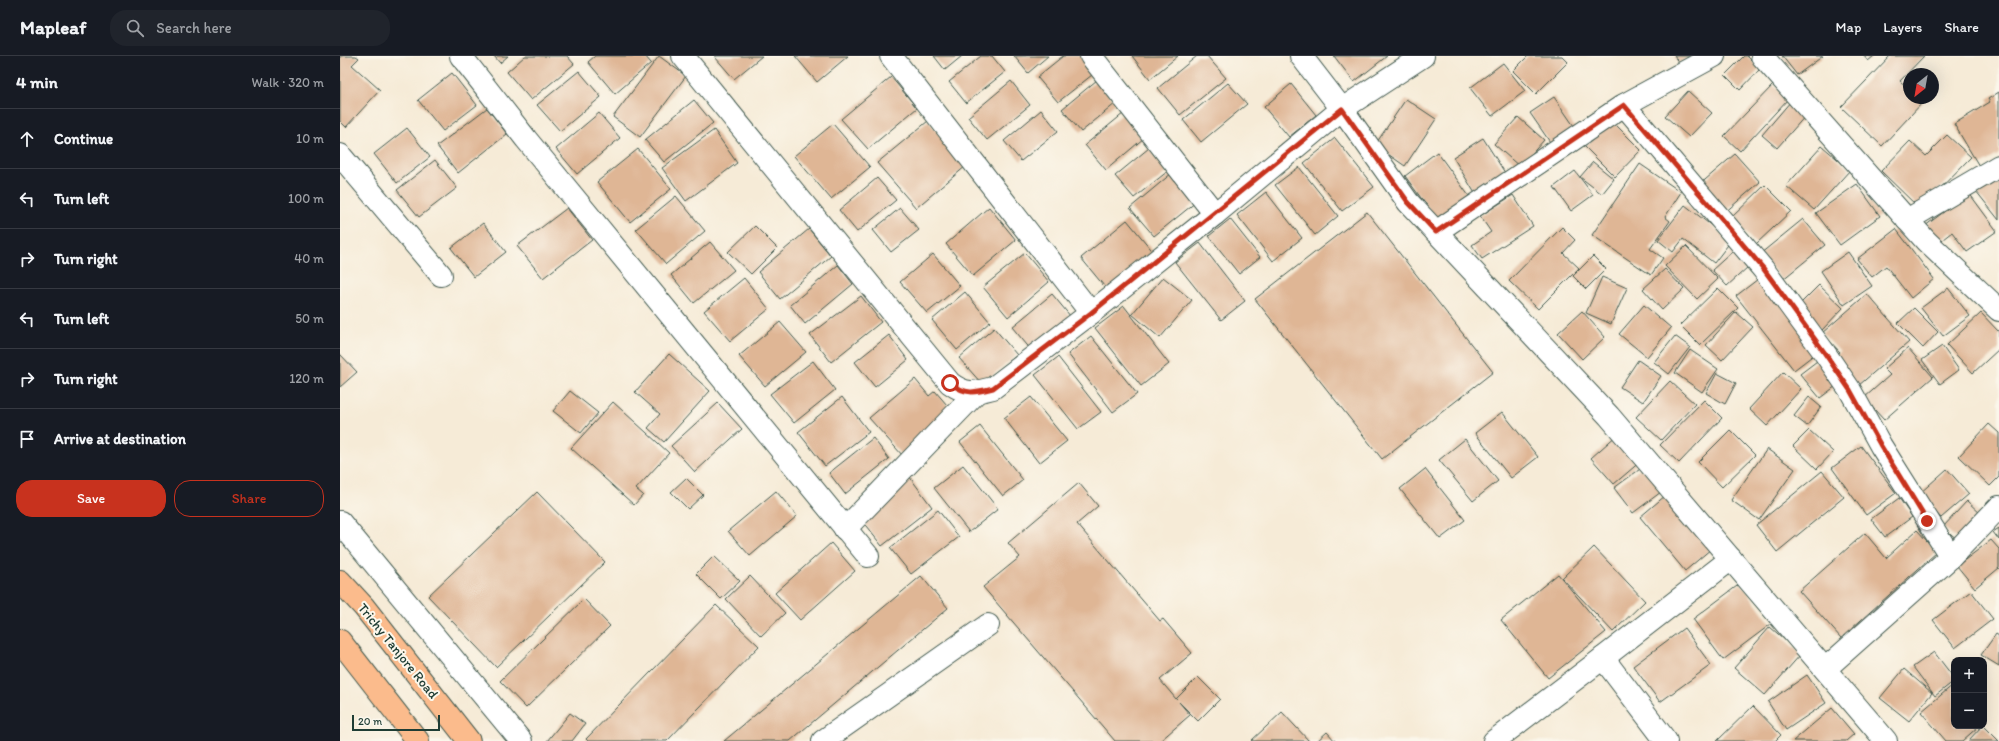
<!DOCTYPE html>
<html lang="en">
<head>
<meta charset="utf-8">
<style>
	body { margin:0; font-family:Itim,sans-serif; background:#20242c; color:#f1f3f6 }
	.controls { position:absolute; right:12px; bottom:12px; display:grid; overflow:hidden; border-radius:8px; box-shadow:0 4px 16px #0002 }
	.controls button { width:36px; height:36px; display:grid; place-items:center; padding:0; border:0; border-bottom:1px solid #363941; background:#171b24; color:#f1f3f6; font:20px sans-serif }
	.compass { position:absolute; left:1563px; top:12px; width:36px; height:36px; border-radius:50%; background:#171b24; box-shadow:0 4px 16px #0002; rotate:211deg }
	.scale { position:absolute; left:12px; bottom:10px; width:88px; box-sizing:border-box; padding-left:4px; border:2px solid #1f3d34; border-top:0; font-size:11px; line-height:14px; white-space:nowrap; color:#1f3d34; -webkit-text-stroke:3px #fbf7ec; paint-order:stroke }
	.stop { position:absolute; width:12px; height:12px; margin:-9px; border:3px solid #c8321e; border-radius:50%; background:#fff }
	.stop.end { background:#c8321e; border-color:#fff; box-shadow:0 1px 4px #0008 }
	.list { margin:0; padding:0; list-style:none }
	h2 { display:flex; justify-content:space-between; align-items:center; height:52px; margin:0; padding:0 16px; font-size:17px }
	h2 small { font-size:13px; font-weight:400; color:#9ea1a6 }
	.list li { display:grid; grid-template-columns:26px 1fr auto; gap:12px; align-items:center; box-sizing:border-box; height:60px; padding:0 16px; border-top:1px solid #363941 }
	.list b { display:block; font-size:15px; white-space:nowrap }
	.list em { font-size:13px; font-style:normal; color:#9ea1a6 }
	.actions { display:flex; gap:8px; padding:12px 16px }
	.actions a { flex:1; padding:9px 0; border:1px solid #c8321e; border-radius:16px; text-align:center; font-size:14px; color:#c8321e }
	.actions .main { background:#c8321e; color:#fff }
	.icon { flex:none; width:22px; height:22px; fill:none; stroke:currentColor; stroke-width:2; stroke-linecap:round; stroke-linejoin:round }
	.map { position:relative; flex:none; width:1659px; height:685px; overflow:hidden }
	header { display:flex; align-items:center; gap:24px; box-sizing:border-box; height:56px; padding:0 20px; background:#171b24; border-bottom:1px solid #363941 }
	header strong { font-size:19px }
	nav { display:flex; gap:22px; margin-inline-start:auto; font-size:14px }
	.search { width:280px; height:36px; background:#20242c; display:flex; align-items:center; gap:10px; box-sizing:border-box; padding:0 14px; border-radius:16px; color:#9ea1a6; font-size:15px }
	main { display:flex }
	aside { flex:1; background:#171b24 }
	.map>svg:first-child { display:block }
</style>
</head>
<body>
<header>
<strong>Mapleaf</strong>
<div class="search"><svg class="icon" aria-label="search" viewBox="0 0 24 24"><circle cx="10" cy="10" r="6"/><path d="M15 15l6 6"/></svg>Search here</div>
<nav><a>Map</a><a>Layers</a><a>Share</a></nav>
</header>
<main>
<aside>
<h2>4 min<small>Walk · 320 m</small></h2>
<ul class="list">
<li><svg class="icon" aria-label="ahead" viewBox="0 0 24 24"><path d="M12 20V5M6 11l6-6 6 6"/></svg><div><b>Continue</b></div><em>10 m</em></li>
<li><svg class="icon" aria-label="left" viewBox="0 0 24 24"><path d="M17 20v-9H6M10 6l-5 5 5 5"/></svg><div><b>Turn left</b></div><em>100 m</em></li>
<li><svg class="icon" aria-label="right" viewBox="0 0 24 24"><path d="M7 20v-9h11M14 6l5 5-5 5"/></svg><div><b>Turn right</b></div><em>40 m</em></li>
<li><svg class="icon" aria-label="left" viewBox="0 0 24 24"><path d="M17 20v-9H6M10 6l-5 5 5 5"/></svg><div><b>Turn left</b></div><em>50 m</em></li>
<li><svg class="icon" aria-label="right" viewBox="0 0 24 24"><path d="M7 20v-9h11M14 6l5 5-5 5"/></svg><div><b>Turn right</b></div><em>120 m</em></li>
<li><svg class="icon" aria-label="arrive" viewBox="0 0 24 24"><path d="M6 21V4h12l-3 4 3 4H6"/></svg><div><b>Arrive at destination</b></div></li>
</ul>
<div class="actions"><a class="main">Save</a><a>Share</a></div>
</aside>
<div class="map">
<svg width="1659" height="685" viewBox="0 0 1659 685">
	<rect width="100%" height="100%" fill="#fbf7ec"/>
	<filter id="ink" filterUnits="userSpaceOnUse"><feTurbulence type="fractalNoise" baseFrequency=".025" numOctaves="2"/><feDisplacementMap in="SourceGraphic" scale="8" xChannelSelector="R" yChannelSelector="G"/><feConvolveMatrix kernelMatrix="1 2 1 2 8 2 1 2 1" color-interpolation-filters="sRGB"/></filter>
	<filter id="wash" filterUnits="userSpaceOnUse"><feTurbulence type="fractalNoise" baseFrequency=".012" numOctaves="4" result="noise"/><feDisplacementMap in="SourceGraphic" scale="16" xChannelSelector="R" yChannelSelector="G"/><feGaussianBlur stdDeviation="0.9" result="paint"/><feColorMatrix in="noise" values="0 0 0 0 0 0 0 0 0 0 0 0 0 0 0 0 0 1.4 0 .05"/><feComposite in="paint" operator="in"/></filter>
	<g filter="url(#wash)">
		<rect width="100%" height="100%" fill="#f6ebd7"/>
		<g id="blocks">
			<g fill="#dfb695">
				<path d="M0,0H16L19,2L12,9L40,34L6,71L0,65Z"/>
				<path d="M154,0H168L160,7Z"/>
				<path d="M185,0H227L234,8L191,44L167,16Z"/>
				<path d="M255,0H305L311,7L275,38L248,6Z"/>
				<path d="M319,0L346,20L300,81L273,61Z"/>
				<path d="M377,0H422L394,23L375,1Z"/>
				<path d="M455,0H508L477,26Z"/>
				<path d="M594,0H622L605,14Z"/>
				<path d="M641,0H652L665,16L626,47L609,26Z"/>
				<path d="M674,0H708L688,17Z"/>
				<path d="M723,0H744L757,15L718,46L697,21Z"/>
				<path d="M792,0H838L810,23Z"/>
				<path d="M857,0H867L886,22L840,59L818,32Z"/>
				<path d="M994,0H1047L1014,26Z"/>
				<path d="M1188,0H1222L1228,6L1196,38L1173,15Z"/>
				<path d="M1334,0H1351L1339,7Z"/>
				<path d="M1404,0H1407L1420,13L1400,34L1385,19Z"/>
				<path d="M1442,0H1483L1457,19Z"/>
				<path d="M1524,0H1534L1528,5Z"/>
				<path d="M1550,0H1584L1560,25L1569,33V42H1579L1583,46L1542,90L1501,51Z"/>
				<path d="M1163,7L1185,35L1152,60L1130,32Z"/>
				<path d="M239,15L261,41L220,75L197,49Z"/>
				<path d="M112,17L137,49L103,75L78,44Z"/>
				<path d="M551,21L577,52L528,93L501,63Z"/>
				<path d="M757,24L776,47L741,76L722,53Z"/>
				<path d="M671,25L690,49L647,84L628,61Z"/>
				<path d="M888,27L907,48L861,86L843,64Z"/>
				<path d="M951,28L976,59L949,81L924,51Z"/>
				<path d="M1433,29L1448,43L1400,95L1384,80Z"/>
				<path d="M1348,35L1372,57L1349,81L1325,60Z"/>
				<path d="M1659,36V98L1639,110L1614,68L1650,46L1648,43Z"/>
				<path d="M1214,41L1236,73L1212,89L1190,57Z"/>
				<path d="M1066,43L1096,63L1065,110L1035,89Z"/>
				<path d="M354,44L373,67L324,106L305,84Z"/>
				<path d="M1451,45L1467,58L1437,92L1422,79Z"/>
				<path d="M147,52L167,78L118,117L97,90Z"/>
				<path d="M701,54L718,75L681,105L664,85Z"/>
				<path d="M259,57L280,82L237,118L216,93Z"/>
				<path d="M784,57L804,82L766,114L745,89Z"/>
				<path d="M1178,61L1204,84L1180,111L1154,88Z"/>
				<path d="M588,65L626,110L576,152L537,107Z"/>
				<path d="M1272,65L1301,94L1275,121L1245,91Z"/>
				<path d="M493,68L530,111L491,143L454,100Z"/>
				<path d="M67,72L90,101L57,127L34,98Z"/>
				<path d="M374,74L397,107L346,145L322,112Z"/>
				<path d="M1607,79L1631,101L1580,153L1541,115L1570,85L1586,100Z"/>
				<path d="M995,82L1034,131L1002,155L964,107Z"/>
				<path d="M1143,82L1167,120L1136,139L1113,101Z"/>
				<path d="M1482,90L1510,114L1474,154L1446,130Z"/>
				<path d="M809,92L828,115L794,142L775,120Z"/>
				<path d="M298,93L331,133L290,166L257,126Z"/>
				<path d="M1097,96L1129,140L1097,164L1065,120Z"/>
				<path d="M1395,98L1420,126L1383,158L1358,130Z"/>
				<path d="M95,104L117,132L79,161L57,134Z"/>
				<path d="M1253,106L1274,123L1262,138L1240,121Z"/>
				<path d="M1300,108L1341,136L1325,161L1330,165L1310,193L1323,202L1311,219L1252,179Z"/>
				<path d="M959,111L998,160L975,179L935,129Z"/>
				<path d="M1235,115L1253,139L1231,155L1214,131Z"/>
				<path d="M832,117L856,146L814,180L790,152Z"/>
				<path d="M1659,117V164L1636,135Z"/>
				<path d="M537,122L556,144L517,176L499,154Z"/>
				<path d="M1517,128L1540,160L1500,189L1476,157Z"/>
				<path d="M1425,129L1451,155L1416,188L1391,162Z"/>
				<path d="M926,136L962,182L933,205L897,159Z"/>
				<path d="M1629,137L1657,175L1627,196L1612,176L1598,187L1585,170Z"/>
				<path d="M1173,139L1193,170L1142,203L1132,189L1151,176L1140,160Z"/>
				<path d="M336,140L365,175L326,208L296,173Z"/>
				<path d="M1345,149L1391,185L1374,207L1343,183L1333,196L1318,184Z"/>
				<path d="M649,151L676,184L633,220L606,188Z"/>
				<path d="M227,152L252,184L203,222L177,190Z"/>
				<path d="M560,152L579,174L551,196L533,174Z"/>
				<path d="M1027,156L1153,316L1042,403L915,243Z"/>
				<path d="M890,163L920,201L899,218L869,180Z"/>
				<path d="M1463,163L1485,189L1442,224L1420,198Z"/>
				<path d="M787,164L815,198L769,236L741,202Z"/>
				<path d="M143,167L166,196L134,221L111,192Z"/>
				<path d="M415,170L437,192L411,218L388,196Z"/>
				<path d="M1222,171L1235,184L1223,197L1239,212L1198,253L1169,225Z"/>
				<path d="M469,173L491,200L440,243L418,216Z"/>
				<path d="M1556,173L1594,223L1571,242L1546,210L1532,221L1517,203Z"/>
				<path d="M370,186L394,214L354,247L331,219Z"/>
				<path d="M860,187L905,245L881,264L835,206Z"/>
				<path d="M1346,190L1378,223L1357,243L1325,210Z"/>
				<path d="M1393,195L1408,211L1387,230L1372,214Z"/>
				<path d="M1508,196L1532,230L1504,249L1481,215Z"/>
				<path d="M685,197L709,226L668,261L643,231Z"/>
				<path d="M593,198L620,230L587,257L560,226Z"/>
				<path d="M1253,200L1266,213L1246,233L1233,220Z"/>
				<path d="M498,209L513,228L465,268L450,249Z"/>
				<path d="M1325,213L1344,233L1322,254L1303,233Z"/>
				<path d="M1422,220L1480,294L1454,314L1396,240Z"/>
				<path d="M823,221L852,244L820,282L792,258Z"/>
				<path d="M1262,221L1287,232L1271,268L1246,257Z"/>
				<path d="M404,222L429,253L390,285L364,255Z"/>
				<path d="M1479,229L1503,252L1482,274L1458,250Z"/>
				<path d="M1378,232L1398,252L1360,289L1340,269Z"/>
				<path d="M1608,232L1630,260L1603,280L1581,252Z"/>
				<path d="M625,236L650,266L617,294L592,264Z"/>
				<path d="M712,238L731,261L692,295L672,271Z"/>
				<path d="M1527,238L1569,286L1518,330L1493,302L1500,296L1482,277Z"/>
				<path d="M521,240L541,266L491,306L470,279Z"/>
				<path d="M1304,249L1331,272L1307,301L1279,278Z"/>
				<path d="M784,250L829,308L801,330L755,272Z"/>
				<path d="M1574,252L1598,276L1583,292L1558,267Z"/>
				<path d="M1242,255L1265,281L1242,303L1218,277Z"/>
				<path d="M1396,256L1413,271L1382,304L1366,289Z"/>
				<path d="M1641,257L1659,276V293L1633,317L1607,289Z"/>
				<path d="M440,266L466,296L425,330L399,300Z"/>
				<path d="M654,272L677,299L642,328L619,302Z"/>
				<path d="M549,279L568,304L535,331L515,306Z"/>
				<path d="M751,280L797,338L773,356L728,298Z"/>
				<path d="M1335,280L1350,291L1329,318L1314,306Z"/>
				<path d="M1602,290L1619,314L1600,328L1582,304Z"/>
				<path d="M1568,292L1593,321L1544,364L1524,342L1550,319L1544,313Z"/>
				<path d="M1350,294L1378,313L1362,336L1335,317Z"/>
				<path d="M0,298L17,316L0,331Z"/>
				<path d="M329,298L370,335L324,386L308,372L320,358L295,336Z"/>
				<path d="M718,301L761,356L738,373L695,319Z"/>
				<path d="M1481,302L1500,327L1480,342L1460,318Z"/>
				<path d="M1298,304L1321,320L1303,346L1280,331Z"/>
				<path d="M473,305L495,334L454,367L430,338Z"/>
				<path d="M1443,316L1461,333L1427,370L1409,353Z"/>
				<path d="M1377,317L1396,327L1385,348L1366,337Z"/>
				<path d="M575,323L589,340L595,335L613,356L563,400L529,362Z"/>
				<path d="M1330,325L1355,348L1321,384L1296,361Z"/>
				<path d="M230,335L258,357L241,377L213,355Z"/>
				<path d="M502,341L529,376L485,410L458,376Z"/>
				<path d="M691,341L727,385L699,407L664,362Z"/>
				<path d="M1469,341L1481,351L1467,370L1454,360Z"/>
				<path d="M1364,344L1382,362L1339,407L1320,389Z"/>
				<path d="M273,346L329,397L296,433L303,439L294,449L231,392Z"/>
				<path d="M378,347L402,373L355,416L331,390Z"/>
				<path d="M1162,356L1198,401L1171,422L1135,377Z"/>
				<path d="M1649,368L1659,377V421L1650,430L1619,400Z"/>
				<path d="M640,370L683,424L663,440L620,386Z"/>
				<path d="M1390,374L1415,399L1382,431L1358,406Z"/>
				<path d="M1469,374L1493,396L1477,413L1453,390Z"/>
				<path d="M1278,378L1301,405L1274,428L1251,402Z"/>
				<path d="M533,382L549,403L505,438L489,417Z"/>
				<path d="M1125,383L1158,425L1133,445L1099,404Z"/>
				<path d="M1521,390L1556,437L1526,459L1492,412Z"/>
				<path d="M1427,393L1455,413L1419,464L1391,444Z"/>
				<path d="M1307,408L1325,433L1293,457L1274,432Z"/>
				<path d="M623,409L658,453L629,476L594,432Z"/>
				<path d="M1085,413L1125,464L1100,483L1060,433Z"/>
				<path d="M1607,413L1629,438L1601,462L1579,438Z"/>
				<path d="M1482,415L1504,441L1437,496L1416,469Z"/>
				<path d="M569,420L592,451L542,490L518,460Z"/>
				<path d="M346,422L363,439L348,453L331,436Z"/>
				<path d="M739,427L758,450L737,468L820,565L823,563L852,597L820,624L836,643L858,621L880,643L858,665L839,646L850,659L820,685H775L643,531L680,501L668,487Z"/>
				<path d="M1332,434L1378,487L1345,515L1300,461Z"/>
				<path d="M436,435L457,460L410,500L388,475Z"/>
				<path d="M197,436L265,506L156,611L88,540Z"/>
				<path d="M1559,442L1572,461L1545,481L1531,463Z"/>
				<path d="M1627,445L1643,460L1619,485L1603,471Z"/>
				<path d="M598,454L619,481L571,518L550,492Z"/>
				<path d="M1659,472V484L1653,476Z"/>
				<path d="M1577,474L1597,496L1501,582L1459,535L1525,477L1546,502Z"/>
				<path d="M1651,484L1659,493V512L1635,532L1617,510Z"/>
				<path d="M491,487L515,515L460,564L435,537Z"/>
				<path d="M1254,491L1305,545L1273,576L1222,522Z"/>
				<path d="M374,500L400,525L381,543L356,518Z"/>
				<path d="M1218,518L1266,576L1208,622L1161,564Z"/>
				<path d="M410,520L445,557L421,580L386,543Z"/>
				<path d="M581,520L608,552L450,685H384Z"/>
				<path d="M1401,527L1431,568L1383,604L1353,563Z"/>
				<path d="M1631,535L1653,563L1615,592L1593,564Z"/>
				<path d="M244,543L270,570L186,652L160,625Z"/>
				<path d="M376,549L419,590L327,685H248L246,683Z"/>
				<path d="M1430,571L1461,598L1425,639L1394,612Z"/>
				<path d="M1344,572L1371,609L1320,646L1293,610Z"/>
				<path d="M1656,578L1659,580V610L1641,599Z"/>
				<path d="M1594,596L1614,622V625L1595,640L1573,611Z"/>
				<path d="M1564,613L1592,637L1569,665L1540,642Z"/>
				<path d="M1467,619L1486,647L1446,674L1428,646Z"/>
				<path d="M1614,628V670H1639L1622,685H1606L1581,656Z"/>
				<path d="M1413,650L1441,679L1435,685H1377Z"/>
				<path d="M1492,652L1514,678L1506,685H1453Z"/>
				<path d="M942,656L969,685H911Z"/>
				<path d="M230,657L245,668L232,685H207Z"/>
				<path d="M1642,670H1644L1659,685H1628Z"/>
				<path d="M987,676L995,685H977Z"/>
			</g>
		</g>
	</g>
	<g filter="url(#ink)">
		<use href="#blocks" fill-opacity="0" stroke="#3f574c" stroke-width="1"/>
		<g fill="none" stroke-linecap="round" stroke-linejoin="round">
			<g stroke="#3f574c" stroke-width="24">
				<g id="minor">
					<path d="M121,0L186,83L528,500"/>
					<path d="M343,0L610,327C626,339 634,337 653,332L751,257L875,158"/>
					<path d="M551,0L751,257"/>
					<path d="M751,0L875,158L1002,53L1083,0"/>
					<path d="M961,0L1002,53L1068,146L1269,360L1546,685"/>
					<path d="M1422,0L1586,185L1659,254"/>
					<path d="M1284,49L1423,213L1484,296L1510,334L1541,390L1611,501L1485,613"/>
					<path d="M0,99L101,219"/>
					<path d="M1567,164L1659,110"/>
					<path d="M1096,176L1284,49L1374,0"/>
					<path d="M0,466L181,685"/>
					<path d="M505,473L636,337"/>
					<path d="M1611,501L1659,451"/>
					<path d="M483,685L648,569"/>
					<path d="M1154,685L1263,602"/>
					<path d="M1326,685L1263,602L1391,503"/>
				</g>
			</g>
			<g stroke="#3f574c" stroke-width="24">
				<g id="highway">
					<path d="M0,525L24,551L129,685"/>
					<path d="M0,585L78,685"/>
				</g>
			</g>
			<use href="#minor" stroke="#fff" stroke-width="22"/>
			<use href="#highway" stroke="#fbbb8c" stroke-width="22"/>
		</g>
	</g>
	<g fill="none" stroke-linecap="round" stroke-linejoin="round" filter="url(#ink)">
		<path stroke="#c8321e" stroke-width="5" d="M610,327C626,339 634,337 653,332L751,257L1002,53L1068,146L1096,176L1284,49L1423,212L1484,296L1510,334L1541,390L1587,465"/>
	</g>
	<g text-anchor="middle" dominant-baseline="central" stroke-width="4" stroke-linejoin="round" paint-order="stroke">
		<g font-size="14" fill="#1f3d34" stroke="#fbf7ec">
			<text transform="translate(58 595) rotate(51)">Trichy Tanjore Road</text>
		</g>
	</g>
</svg>
<div class="controls">
<button>+</button>
<button>−</button>
</div>
<svg class="compass" viewBox="-18 -18 36 36"><path d="M0-13l5 13h-10z" fill="#e53935"/><path d="M0 13l5-13h-10z" fill="#9ea1a6"/></svg>
<div class="scale">20 m</div>
<div class="stop" style="left:610px;top:327px"></div>
<div class="stop end" style="left:1587px;top:465px"></div>
</div>
</main>
</body>
</html>
